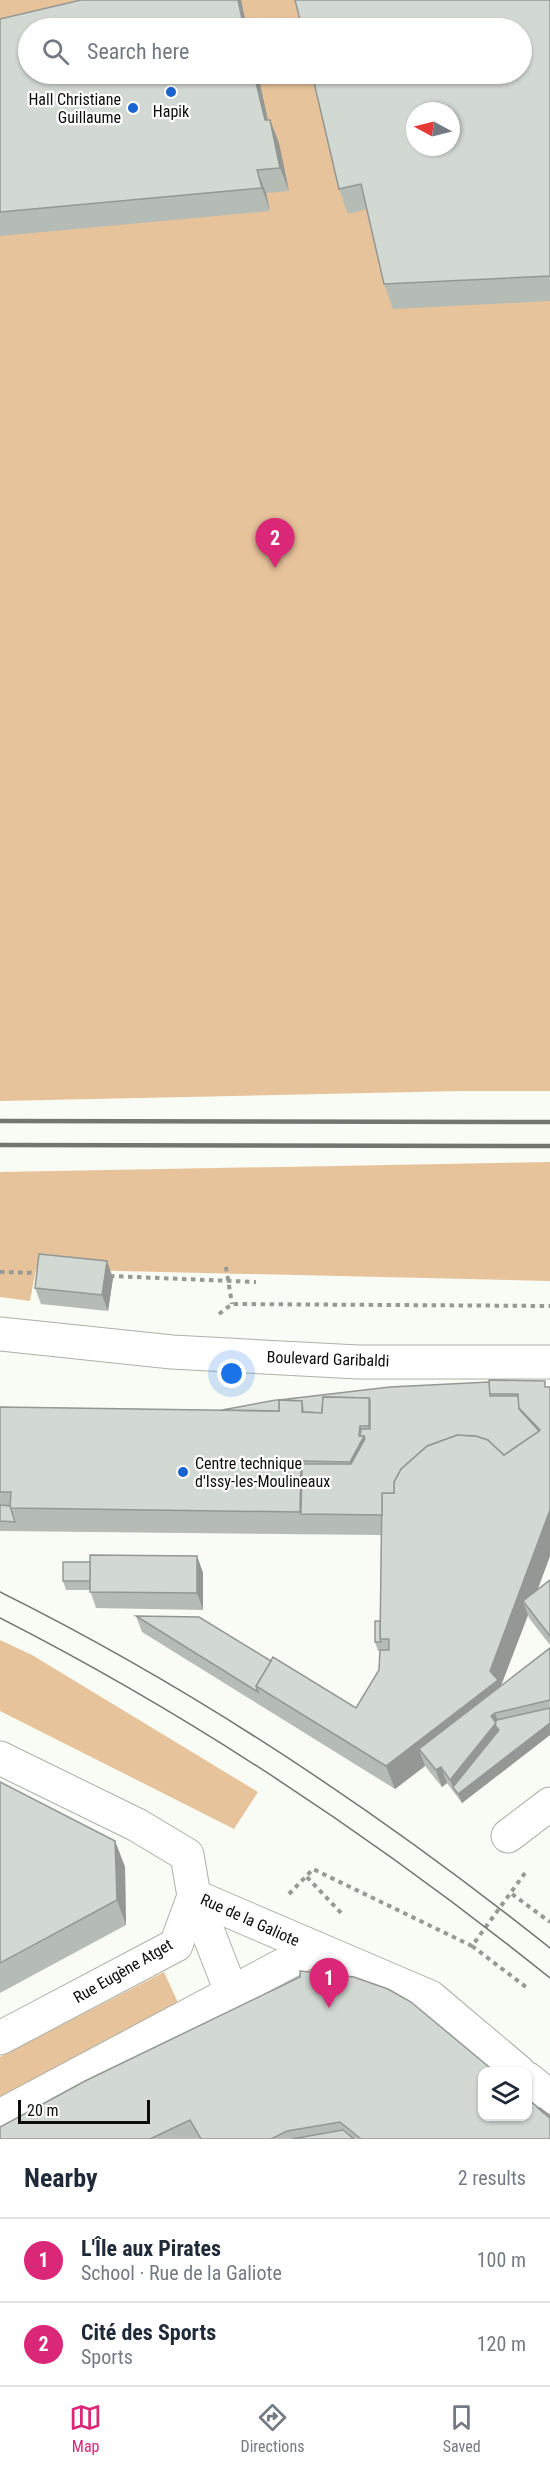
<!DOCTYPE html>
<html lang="en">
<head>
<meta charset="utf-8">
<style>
	body { margin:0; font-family:"Roboto Condensed",sans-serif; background:#f6f6f7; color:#1f2937 }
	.controls { position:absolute; right:18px; bottom:18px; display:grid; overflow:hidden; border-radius:12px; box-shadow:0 2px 4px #0004 }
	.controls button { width:54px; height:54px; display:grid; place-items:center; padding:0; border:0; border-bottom:2px solid #e0e1e3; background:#fff; color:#1f2937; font:30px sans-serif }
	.compass { position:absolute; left:406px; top:102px; width:54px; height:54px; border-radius:50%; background:#fff; box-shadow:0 2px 4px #0004; rotate:277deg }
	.scale { position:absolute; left:18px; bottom:15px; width:132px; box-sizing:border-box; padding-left:6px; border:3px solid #0c0d0b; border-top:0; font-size:16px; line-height:21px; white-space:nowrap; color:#0c0d0b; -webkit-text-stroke:4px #fff; paint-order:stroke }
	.you { position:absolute; left:232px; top:1374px; width:21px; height:21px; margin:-15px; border:4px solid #fff; border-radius:50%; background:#1a73e8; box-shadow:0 0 0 9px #1a73e833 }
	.badge { display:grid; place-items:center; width:39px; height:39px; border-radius:50%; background:#db2777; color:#fff; font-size:20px; font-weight:700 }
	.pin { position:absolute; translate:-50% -50px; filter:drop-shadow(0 2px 3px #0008) }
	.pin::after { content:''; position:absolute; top:32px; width:21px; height:18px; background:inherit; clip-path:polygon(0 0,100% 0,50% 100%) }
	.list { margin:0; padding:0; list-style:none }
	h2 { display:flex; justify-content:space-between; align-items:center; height:78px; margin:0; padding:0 24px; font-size:26px }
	h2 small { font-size:20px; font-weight:400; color:#747a83 }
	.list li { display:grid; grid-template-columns:39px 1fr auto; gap:18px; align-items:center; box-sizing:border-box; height:84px; padding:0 24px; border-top:2px solid #e0e1e3 }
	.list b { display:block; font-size:22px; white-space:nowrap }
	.list p { margin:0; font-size:20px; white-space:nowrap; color:#747a83 }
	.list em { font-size:20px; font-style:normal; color:#747a83 }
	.icon { flex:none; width:33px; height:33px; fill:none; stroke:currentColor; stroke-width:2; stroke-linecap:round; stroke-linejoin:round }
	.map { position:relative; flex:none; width:550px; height:2139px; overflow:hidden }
	.search { position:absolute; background:#fff; box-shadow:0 2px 4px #0004; left:18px; right:18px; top:18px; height:66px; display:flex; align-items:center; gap:15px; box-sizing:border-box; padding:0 21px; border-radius:33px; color:#747a83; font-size:22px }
	.sheet { height:246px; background:#fff }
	nav { display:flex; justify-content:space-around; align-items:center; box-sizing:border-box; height:84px; border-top:2px solid #e0e1e3; background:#fff; font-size:16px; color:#747a83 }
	nav a { display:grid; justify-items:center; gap:3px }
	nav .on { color:#db2777 }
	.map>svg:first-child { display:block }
</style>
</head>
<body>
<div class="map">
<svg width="550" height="2139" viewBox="0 0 550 2139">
	<rect width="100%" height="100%" fill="#f9fcf4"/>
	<g fill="#e7c39b" fill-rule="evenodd">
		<path d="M0,0H107L0,23Z"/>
		<path d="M188,0H550V1091H461L0,1101V44L28,74H522V28H66ZM415,111H451V147H415Z"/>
		<path d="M550,1162V1281L36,1269L30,1301L0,1297V1172Z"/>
		<path d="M0,1640L32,1655L258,1792L234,1829L0,1711Z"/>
		<path d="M164,1972L179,2005L0,2099V2057Z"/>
	</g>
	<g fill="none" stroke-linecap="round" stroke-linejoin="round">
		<g stroke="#adb0a8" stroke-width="35">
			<g id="minor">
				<path d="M0,1334L172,1352L358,1362H550"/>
				<path d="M0,1758L137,1825L187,1855L194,1896L231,1991"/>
				<path d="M508,1836L550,1804"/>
				<path d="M194,1896L430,1997L519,2072"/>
				<path d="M0,2038L176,1945L194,1896"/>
				<path d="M528,2079L550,2097"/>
				<path d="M0,2116L315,1948"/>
			</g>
		</g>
		<g stroke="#979994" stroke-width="4" stroke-dasharray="4.5 4.5" stroke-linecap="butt">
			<path d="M226,1267L232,1304"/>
			<path d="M0,1272L42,1273"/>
			<path d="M110,1276L256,1282"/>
			<path d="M219,1314L232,1304L550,1306"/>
			<path d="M307,1877L342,1914"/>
			<path d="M289,1894L313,1869L472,1946L525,1873"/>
			<path d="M512,1894L550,1922"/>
			<path d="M472,1946L526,1987"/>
		</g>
		<use href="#minor" stroke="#fff" stroke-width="33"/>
		<g stroke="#737571" stroke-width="1.5">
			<path d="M0,1592C197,1690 378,1811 550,1948"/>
			<path d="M0,1618C198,1719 377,1839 550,1978"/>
		</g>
		<g stroke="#737571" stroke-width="4.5">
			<path d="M0,1121L550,1122"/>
			<path d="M0,1145L550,1146"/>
		</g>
	</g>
	<g fill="#b5bbb5">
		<path d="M81,0H241L268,120H270L279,143L289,191L266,193L270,211L0,236V19Z"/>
		<path d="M550,0V301L393,309L384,284L367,209L348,214L339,189Z"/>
		<path d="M113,1278L108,1311L41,1304L35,1288Z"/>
		<path d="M550,1387V1556L537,1591L550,1580V1645L529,1618L528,1615L501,1686L550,1648V1735L462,1803L447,1783L442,1787L425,1766L395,1789L142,1632L136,1616L271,1661L356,1708L379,1670L380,1651H378L375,1642L380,1621L381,1535L0,1531V1407L222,1410Z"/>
		<path d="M197,1556L203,1573V1610L96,1608L90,1590H66L63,1581L90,1562Z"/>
		<path d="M0,1782L115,1841L125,1867L126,1925L0,1993Z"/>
		<path d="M538,2108L550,2139H0V2127Z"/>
	</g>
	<g fill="#939894">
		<path d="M238,0H241L247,28H244Z"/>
		<path d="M254,74H258L273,144L265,120Z"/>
		<path d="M270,120L279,143L289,191L280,168Z"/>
		<path d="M257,170L266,193L270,211L262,188Z"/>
		<path d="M107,1261L113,1278L108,1311L102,1295Z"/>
		<path d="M360,1426L372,1460L359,1485L350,1462L359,1436Z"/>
		<path d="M550,1510V1556L530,1610L523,1601L528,1615L500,1688L419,1749L425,1766L395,1789L386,1766L490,1671Z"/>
		<path d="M197,1556L203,1573V1610L197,1593Z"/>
		<path d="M495,1713L501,1729L453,1787L450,1780L491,1716Z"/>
		<path d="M550,1723V1735L462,1803L458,1794Z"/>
		<path d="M441,1767L447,1783L442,1787L436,1770Z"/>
		<path d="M115,1841L125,1867L126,1925L117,1900Z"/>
	</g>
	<g fill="#d2d9d3" stroke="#939894" stroke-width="1.5" fill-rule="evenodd">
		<path d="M81,0H238L244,28H28V74H254L265,120H270L280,168L257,170L262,188L0,212V19Z"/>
		<path d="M295,0H550V276L384,284L361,184L339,189L312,74H522V28H302ZM415,111H451V147H415Z"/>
		<path d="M39,1254L107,1261L102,1295L35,1288Z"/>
		<path d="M489,1380L545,1381V1387H550V1510L490,1671L498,1680L386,1766L256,1686L273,1657L356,1708L379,1670L380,1650H389V1639H380L382,1493H394V1482L401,1469L427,1446L457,1435L476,1436L488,1440L504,1455L540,1430L518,1407V1394H489Z"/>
		<path d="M489,1382L490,1396H518L519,1409L539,1431L504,1455L488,1440L476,1436L457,1435L427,1446L401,1469L394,1482V1493H382V1515L301,1514L302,1464H351L365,1439L364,1436H360L361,1429H370V1400L369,1398L323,1397L322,1413L303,1412L302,1401L279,1400L390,1387Z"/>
		<path d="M323,1397L369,1398V1426H360L359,1436H364L350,1462L301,1461L300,1512L10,1508L11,1492H0V1407L279,1411V1400L302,1401V1412L322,1413Z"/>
		<path d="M276,1400H279V1411L222,1410Z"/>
		<path d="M0,1505L10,1506L15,1522L0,1521Z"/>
		<path d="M90,1555L197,1556V1593L90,1592Z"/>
		<rect x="63" y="1562" width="27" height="19"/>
		<path d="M550,1580V1636L523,1601Z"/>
		<path d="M136,1616L199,1617L271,1661L256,1686L258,1692Z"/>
		<path d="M375,1621H380V1639L381,1642H375Z"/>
		<path d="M550,1648V1700L495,1713L491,1716L496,1723L450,1780L441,1767L436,1770L419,1749Z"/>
		<path d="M550,1708V1723L458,1794L453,1787L499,1730L495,1725L496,1723L495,1721L497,1720Z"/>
		<path d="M0,1782L115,1841L117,1900L0,1963Z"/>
		<path d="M300,1971L354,1977L388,1989L411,2002L495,2072H483V2116H528V2099L550,2118V2139H361L340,2122L287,2131L271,2139H201L190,2120L150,2139H0V2127L85,2081L300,1977Z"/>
		<path d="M538,2108H540L550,2116V2118Z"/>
		<path d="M343,2130L354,2139H292Z"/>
	</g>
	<g fill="#1964cf" stroke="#fff" stroke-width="2">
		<circle cx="171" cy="92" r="6"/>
		<circle cx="133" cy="108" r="6"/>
		<circle cx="183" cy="1472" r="6"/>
	</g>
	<g text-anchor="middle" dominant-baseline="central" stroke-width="4.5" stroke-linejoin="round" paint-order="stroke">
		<g font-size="16" fill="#0c0d0b" stroke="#fff" text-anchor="end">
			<text x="121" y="99">Hall Christiane<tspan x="121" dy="18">Guillaume</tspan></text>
			<text x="171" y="111" text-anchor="middle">Hapik</text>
			<text x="195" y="1463" text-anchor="start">Centre technique<tspan x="195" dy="18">d'Issy-les-Moulineaux</tspan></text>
		</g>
		<g font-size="16" fill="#0c0d0b" stroke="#fff">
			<text transform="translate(328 1359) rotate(2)">Boulevard Garibaldi</text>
			<text transform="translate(250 1920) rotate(24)">Rue de la Galiote</text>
			<text transform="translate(123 1971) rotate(-30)">Rue Eugène Atget</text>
		</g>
	</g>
</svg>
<div class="controls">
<button><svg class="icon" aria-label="layers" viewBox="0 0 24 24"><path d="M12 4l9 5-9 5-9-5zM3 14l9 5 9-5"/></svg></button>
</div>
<svg class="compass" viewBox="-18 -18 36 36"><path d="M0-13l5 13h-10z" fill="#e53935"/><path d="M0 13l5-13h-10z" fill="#747a83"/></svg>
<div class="scale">20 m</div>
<div class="you"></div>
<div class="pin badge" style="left:329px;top:2008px">1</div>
<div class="pin badge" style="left:275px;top:568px">2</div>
<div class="search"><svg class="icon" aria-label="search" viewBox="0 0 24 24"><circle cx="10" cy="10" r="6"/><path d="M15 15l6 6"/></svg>Search here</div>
</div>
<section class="sheet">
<h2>Nearby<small>2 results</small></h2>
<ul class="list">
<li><span class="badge">1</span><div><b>L'Île aux Pirates</b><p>School · Rue de la Galiote</p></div><em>100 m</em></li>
<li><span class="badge">2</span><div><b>Cité des Sports</b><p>Sports</p></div><em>120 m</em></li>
</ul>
</section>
<nav>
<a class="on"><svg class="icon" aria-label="map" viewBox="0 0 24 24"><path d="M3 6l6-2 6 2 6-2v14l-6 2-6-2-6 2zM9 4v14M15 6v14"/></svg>Map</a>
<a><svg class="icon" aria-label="directions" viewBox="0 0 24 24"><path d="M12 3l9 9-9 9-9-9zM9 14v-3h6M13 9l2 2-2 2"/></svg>Directions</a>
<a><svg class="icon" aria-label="saved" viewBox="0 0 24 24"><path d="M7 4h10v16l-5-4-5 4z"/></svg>Saved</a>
</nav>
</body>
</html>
